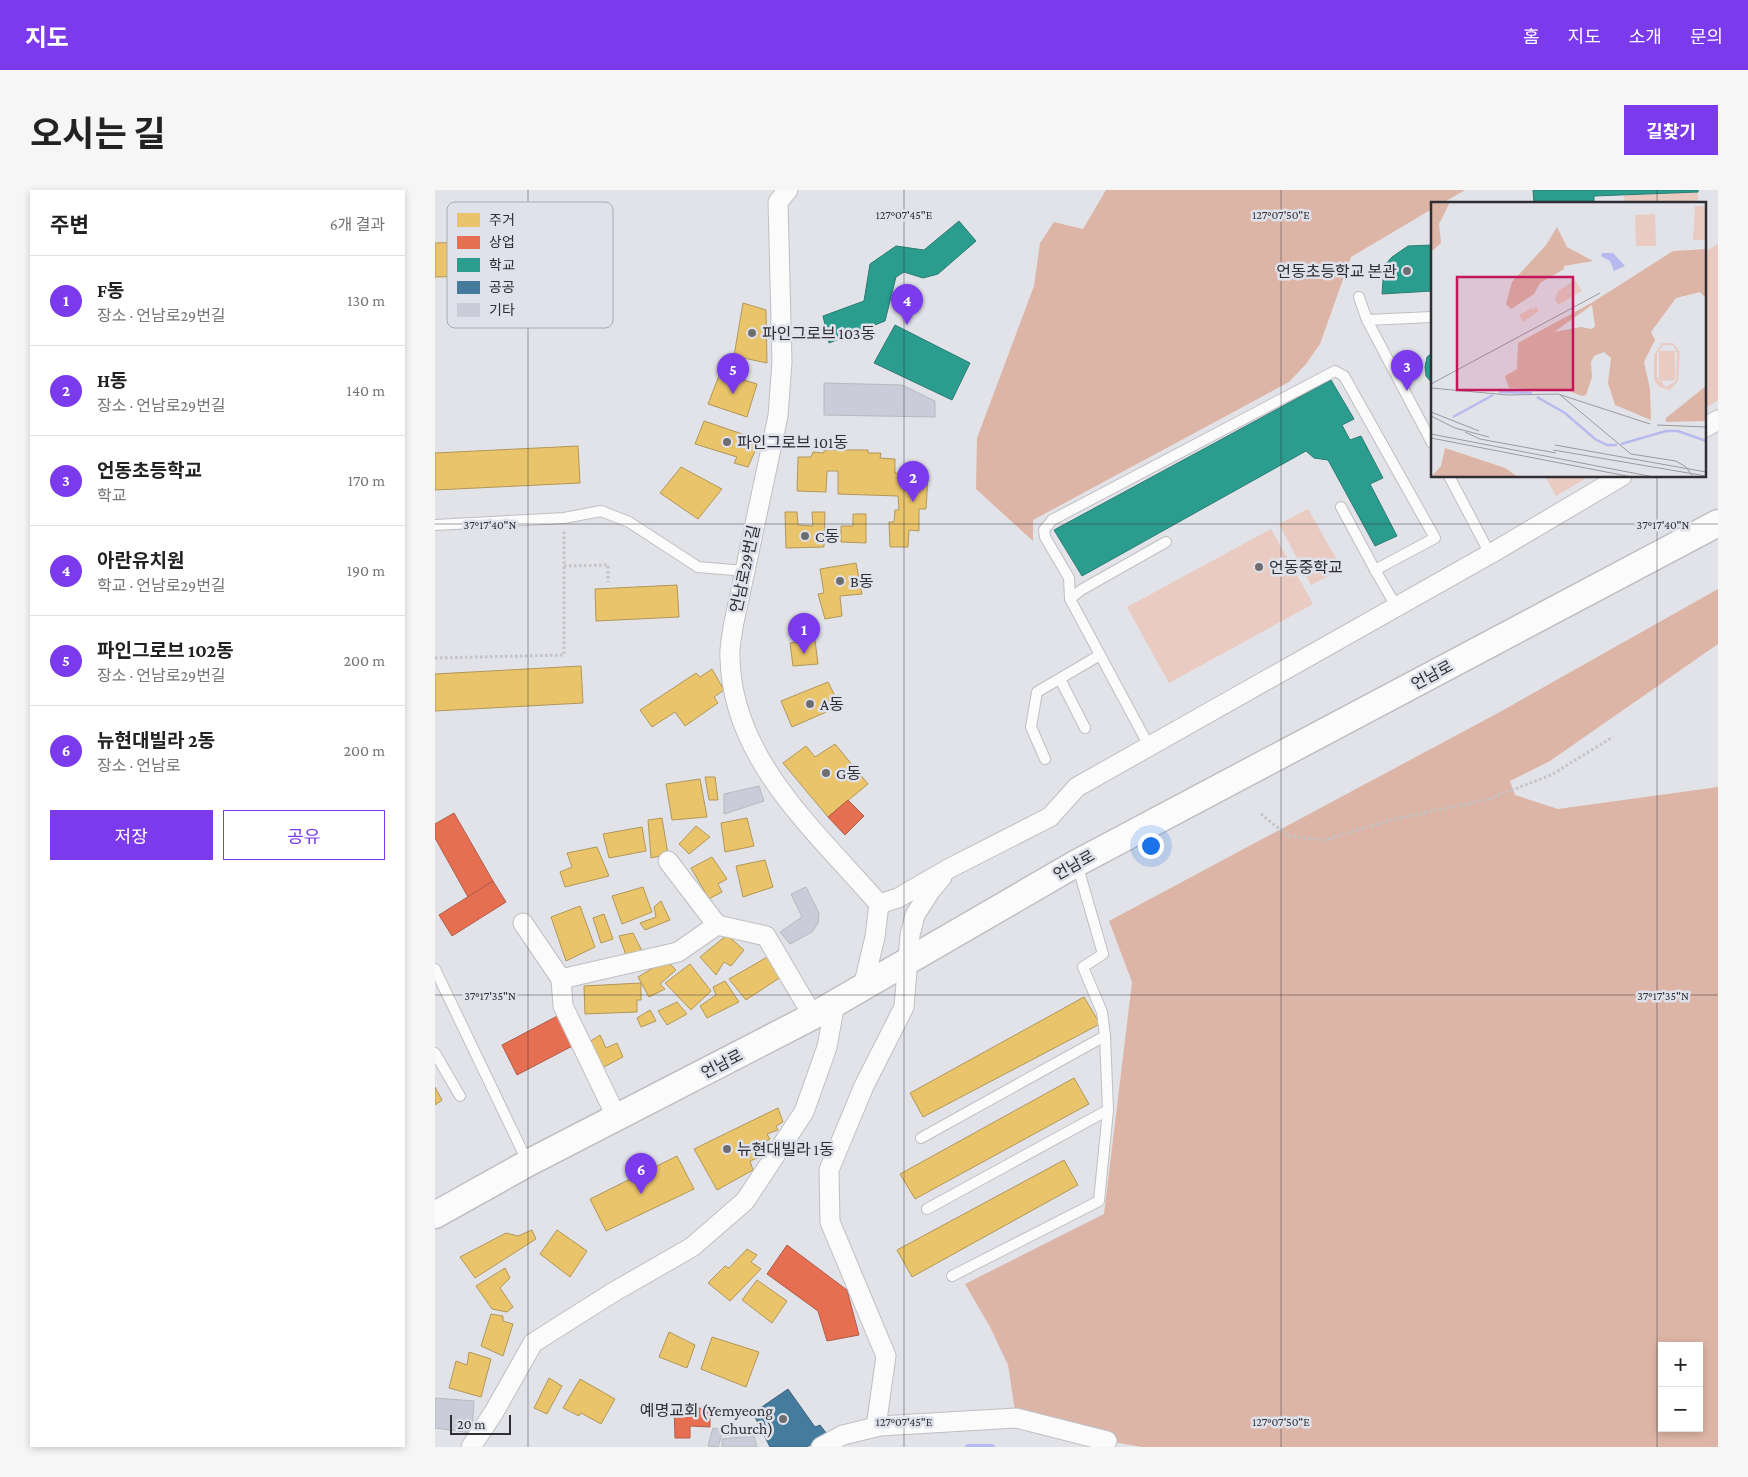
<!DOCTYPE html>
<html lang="ko">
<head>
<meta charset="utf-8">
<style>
	body { margin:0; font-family:"Crimson Pro","Noto Sans KR",serif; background:#f6f6f6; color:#222 }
	.controls { position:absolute; right:15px; bottom:15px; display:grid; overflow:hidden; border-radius:0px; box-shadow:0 2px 8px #0003 }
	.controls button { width:45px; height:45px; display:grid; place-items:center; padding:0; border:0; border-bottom:1px solid #e0e0e0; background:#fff; color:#222; font:25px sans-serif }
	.scale { position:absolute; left:15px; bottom:12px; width:61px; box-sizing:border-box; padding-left:5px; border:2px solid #2f2f33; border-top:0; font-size:14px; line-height:18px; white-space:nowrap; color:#2f2f33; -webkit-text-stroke:4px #dfe1eb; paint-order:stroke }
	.you { position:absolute; left:715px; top:655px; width:18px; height:18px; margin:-12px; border:4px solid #fff; border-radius:50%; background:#1a73e8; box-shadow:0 0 0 8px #1a73e833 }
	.badge { display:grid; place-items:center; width:32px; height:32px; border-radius:50%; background:#7c3aed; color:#fff; font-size:16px; font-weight:700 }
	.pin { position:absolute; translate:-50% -41px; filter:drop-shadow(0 1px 2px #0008) }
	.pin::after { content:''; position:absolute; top:26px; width:18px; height:15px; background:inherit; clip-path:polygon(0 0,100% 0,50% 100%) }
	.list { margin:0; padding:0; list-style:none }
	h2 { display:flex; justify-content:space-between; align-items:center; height:65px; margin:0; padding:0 20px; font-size:21px }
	h2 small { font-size:16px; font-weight:400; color:#767676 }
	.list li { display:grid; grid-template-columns:32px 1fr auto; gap:15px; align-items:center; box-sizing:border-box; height:90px; padding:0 20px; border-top:1px solid #e0e0e0 }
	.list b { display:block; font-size:19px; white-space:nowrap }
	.list p { margin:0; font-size:16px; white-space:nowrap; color:#767676 }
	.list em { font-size:16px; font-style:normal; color:#767676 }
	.actions { display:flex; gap:10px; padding:15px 20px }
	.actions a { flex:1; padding:11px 0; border:1px solid #7c3aed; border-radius:0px; text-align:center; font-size:18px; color:#7c3aed }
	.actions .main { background:#7c3aed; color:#fff }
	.map { position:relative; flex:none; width:1283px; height:1257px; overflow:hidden; border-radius:0px }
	header { display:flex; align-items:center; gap:30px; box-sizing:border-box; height:70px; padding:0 25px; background:#7c3aed; color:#fff }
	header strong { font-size:24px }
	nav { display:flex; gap:28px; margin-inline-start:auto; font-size:18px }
	.intro { display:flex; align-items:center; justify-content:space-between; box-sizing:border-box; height:120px; padding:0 30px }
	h1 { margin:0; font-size:35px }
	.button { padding:12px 22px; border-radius:0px; background:#7c3aed; color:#fff; font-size:18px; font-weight:700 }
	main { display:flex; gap:30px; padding:0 30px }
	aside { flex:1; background:#fff; border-radius:0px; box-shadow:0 2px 8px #0003 }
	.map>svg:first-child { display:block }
</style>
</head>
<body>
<header>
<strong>지도</strong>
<nav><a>홈</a><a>지도</a><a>소개</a><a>문의</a></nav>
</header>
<div class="intro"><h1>오시는 길</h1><a class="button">길찾기</a></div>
<main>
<aside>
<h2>주변<small>6개 결과</small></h2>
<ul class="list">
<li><span class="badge">1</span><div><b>F동</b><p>장소 · 언남로29번길</p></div><em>130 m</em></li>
<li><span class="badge">2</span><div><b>H동</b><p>장소 · 언남로29번길</p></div><em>140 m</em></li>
<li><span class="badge">3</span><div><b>언동초등학교</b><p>학교</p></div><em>170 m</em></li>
<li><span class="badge">4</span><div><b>아란유치원</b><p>학교 · 언남로29번길</p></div><em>190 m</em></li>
<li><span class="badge">5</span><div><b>파인그로브 102동</b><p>장소 · 언남로29번길</p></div><em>200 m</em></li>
<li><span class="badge">6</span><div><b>뉴현대빌라 2동</b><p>장소 · 언남로</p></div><em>200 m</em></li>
</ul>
<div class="actions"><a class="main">저장</a><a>공유</a></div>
</aside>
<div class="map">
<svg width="1283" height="1257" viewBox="0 0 1283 1257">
	<rect width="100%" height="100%" fill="#e2e3e8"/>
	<g fill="#e9cbc1">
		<path d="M1263,2V14H1190L1189,5Z"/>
		<path d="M1283,54V210L1269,219V62Z"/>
		<path d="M1110,286H1155L1121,306Z"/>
		<path d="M873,319L907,379L876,395L844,334Z"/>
		<path d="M836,339L878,414L734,493L692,417Z"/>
	</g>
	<g fill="#ddb5a6" fill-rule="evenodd">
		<path d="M671,0H1030L1006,14H997V19L916,67L885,154L871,174L854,192L598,330V351L541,299L542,248L599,96L605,53L619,32L648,39Z"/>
		<path d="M1283,399V454L1115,571L1075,591L1080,605L1123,619L1283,597V1257H707L672,1251L581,1228L573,1175L555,1137L530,1094L669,1024L697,792L674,731L1063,523ZM1227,1156H1264V1238H1227Z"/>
	</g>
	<g fill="#e9c46a" stroke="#b1975a">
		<path d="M78,51L79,85L0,87V53Z"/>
		<path d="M308,113L331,120L332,173L299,166Z"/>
		<path d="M285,183L322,194L312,227L273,214Z"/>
		<path d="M269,231L325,250L313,277L299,273L302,267L260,254Z"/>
		<path d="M143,256L145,293L0,300V263Z"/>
		<path d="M389,260H433V263H446L445,268L460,269V283L493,286L491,319H484V341L474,340L473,357H455L454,332H459L460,320H464L463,306L403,304V281H392L391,302L362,301L363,267H376L378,262L389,263Z"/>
		<path d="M246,277L287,299L263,329L225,303Z"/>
		<path d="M350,322H362L363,335L378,336L377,322H390L389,357L351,358Z"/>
		<path d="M418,324H431V353L406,352V336H418Z"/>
		<path d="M421,373L427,404L405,406L407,426L390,429L383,404L389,403L385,379Z"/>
		<path d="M242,395L244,427L161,431L160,399Z"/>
		<path d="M380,450L383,474L358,476L355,453Z"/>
		<path d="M146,476L148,513L0,521V484Z"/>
		<path d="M277,479L289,500L279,507L283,513L250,536L240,522L217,537L205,520L261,483L265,487Z"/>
		<path d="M393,492L405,516L357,537L346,511Z"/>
		<path d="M400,554L433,594L393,627L348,573L371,556L380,567Z"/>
		<path d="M270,587H280L283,610H274Z"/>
		<path d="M265,589L272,627L237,630L231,594Z"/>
		<path d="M227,628L233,664L216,668L213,630Z"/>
		<path d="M312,628L319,656L290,662L286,633Z"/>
		<path d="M261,636L275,647L254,664L244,654Z"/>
		<path d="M207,637L211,661L174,668L168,644Z"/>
		<path d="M162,657L174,686L130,697L125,682L137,677L132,663Z"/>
		<path d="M277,667L292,689L283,694L287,702L274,709L256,678Z"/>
		<path d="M330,670L338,697L308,707L301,676Z"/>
		<path d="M208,697L217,722L187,734L177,706Z"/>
		<path d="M226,711L235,730L210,740L205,733L221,727L219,717Z"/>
		<path d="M145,716L160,757L131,771L116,727Z"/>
		<path d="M169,724L178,749L166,753L158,728Z"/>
		<path d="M198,743L207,761L191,765L184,746Z"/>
		<path d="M292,745L309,760L296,776L289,772L281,785L265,767Z"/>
		<path d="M334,766L349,785L311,810L294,789Z"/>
		<path d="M231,770L241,780L225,794L230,799L214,807L203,787Z"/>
		<path d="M255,774L276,801L256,820L230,793Z"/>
		<path d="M290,791L304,812L272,828L265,816L281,805L278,797Z"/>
		<path d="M206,793V810H202V822L150,824L149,796Z"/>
		<path d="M649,807L665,834L488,927L475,903Z"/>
		<path d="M242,812L252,824L232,835L223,821Z"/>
		<path d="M215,820L221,831L206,837L202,828Z"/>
		<path d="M165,845L171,858L182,853L188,867L165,879L151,854Z"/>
		<path d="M639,888L654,914L480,1009L465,984Z"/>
		<path d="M0,897L7,910L0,915Z"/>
		<path d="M343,918L348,932L341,936L343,940L332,944L335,949L329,953L331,957L323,960L325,967L315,971L318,980L282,1000L259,959Z"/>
		<path d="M242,966L259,999L171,1041L155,1009Z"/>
		<path d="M629,970L643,995L477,1087L462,1060Z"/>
		<path d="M97,1040L101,1049L40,1088L25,1067L71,1043L83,1046Z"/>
		<path d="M122,1040L152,1061L135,1087L105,1064Z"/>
		<path d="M312,1059L322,1065L316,1072L326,1079L295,1111L273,1093L290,1076L294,1078Z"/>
		<path d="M70,1078L75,1088L65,1098L78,1117L72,1122L57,1119L41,1096Z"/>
		<path d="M322,1090L352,1111L337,1133L307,1110Z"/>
		<path d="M56,1124L68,1126V1131L78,1134L68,1166L46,1156Z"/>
		<path d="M234,1142L260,1155L252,1178L224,1167Z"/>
		<path d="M277,1147L324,1162L311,1197L266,1179Z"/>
		<path d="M34,1162L56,1169L46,1207L14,1198L21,1171L32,1175Z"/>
		<path d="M114,1188L127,1196L112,1224L99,1218Z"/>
		<path d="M145,1189L180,1209L166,1234L146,1223L144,1226L128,1218Z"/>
	</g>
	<g fill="#e76f51" stroke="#b05c48">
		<path d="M413,610L429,626L410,645L393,627Z"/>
		<path d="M19,623L58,691L33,707L0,648V634Z"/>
		<path d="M58,691L71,712L17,746L4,725Z"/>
		<path d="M130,822L145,852L82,885L67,855Z"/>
		<path d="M352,1055L412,1100L424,1145L392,1151L383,1121L332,1084Z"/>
		<path d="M239,1216L275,1219V1237L255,1236V1248H240Z"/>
	</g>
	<g fill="#2a9d8f" stroke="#2c7c73">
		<path d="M1098,0H1263V2L1159,6V14H1099Z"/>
		<path d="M524,31L541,51L503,84L488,88L469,82L461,87L450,131L394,153L388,126L429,111L435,74L461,56L489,60Z"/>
		<path d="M997,55V101L947,104L949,76L957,67L973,56Z"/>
		<path d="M460,135L535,173L517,210L439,173Z"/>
		<path d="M997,163V193L991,186L990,177L992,167Z"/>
		<path d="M896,190L919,229L907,235L915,250L926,246L948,288L935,294L962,346L940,356L893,270L879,268L871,261L647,386L619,340Z"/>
	</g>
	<path fill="#457b9d" stroke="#3e647d" d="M353,1199L380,1237L385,1235L392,1244L372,1257H335L318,1223Z"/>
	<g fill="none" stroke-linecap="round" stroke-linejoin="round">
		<path stroke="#b7baee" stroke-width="6" d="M533,1257H557"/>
	</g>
	<g fill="#cbccd9" stroke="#b8b9bd">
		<path d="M389,193L467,195L500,211V227L389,225Z"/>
		<path d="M324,596L329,611L289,624V604Z"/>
		<path d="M371,697L384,723L383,733L377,742L355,754L345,742L367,727L356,704Z"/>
		<path d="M0,1208L39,1211L37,1243L0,1238Z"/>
		<path d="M278,1238L288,1240L283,1257L273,1256Z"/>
		<path d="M319,1246L322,1257H287V1249Z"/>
	</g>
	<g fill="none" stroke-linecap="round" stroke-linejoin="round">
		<g stroke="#bfbfc3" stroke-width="12">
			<g id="lane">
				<path d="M924,107L932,130L997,253"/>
				<path d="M932,130L997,127"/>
				<path d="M1014,286L1055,364"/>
				<path d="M906,317L940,380"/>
				<path d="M0,335L129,328L166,321L194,332L263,377L310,381"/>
				<path d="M635,409L646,400L731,352"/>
				<path d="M625,489L650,538"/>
				<path d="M714,556L635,409L634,388L610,347L609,340L617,330L900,181L909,186L1000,348L940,380L961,416"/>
				<path d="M610,569L596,537L602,502L665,465"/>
				<path d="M0,779L93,973"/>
				<path d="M0,863L25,906"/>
				<path d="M486,948L670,846"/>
				<path d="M492,1019L673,920"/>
				<path d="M517,1086L664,1011L673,920L670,846L667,822L648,777L668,764L642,674"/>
			</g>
		</g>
		<g stroke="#bfbfc3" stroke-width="21">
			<g id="street">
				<path d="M353,0L343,12L347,172L343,226L298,437C297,447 294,458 295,468C297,570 382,642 444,714"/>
				<path d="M1269,238L1283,230"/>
				<path d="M233,671L282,735"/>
				<path d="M88,733L126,789L243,762L282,735L331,746L378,826"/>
				<path d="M126,789L128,816L182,928"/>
				<path d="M428,797L440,747L444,714L463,708L515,678L615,627L642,597L1062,360L1187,286"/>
				<path d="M441,1237L451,1166L395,1032L394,980L429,896L469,817L475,745L480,725L496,700L507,687"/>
				<path d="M36,1257L59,1222L98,1153L177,1103L257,1057L310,1011L369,922L392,857L400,813"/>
				<path d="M386,1257L408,1245L445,1236L581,1228L672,1251"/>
			</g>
		</g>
		<g stroke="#bfbfc3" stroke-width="29">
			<path id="secondary" d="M0,1025L93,973L378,826L642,673L1283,333"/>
		</g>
		<g stroke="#c4c4c6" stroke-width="3" stroke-dasharray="2.5 2.5" stroke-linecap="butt">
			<path d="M129,376L173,375V392"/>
			<path d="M0,468L129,465V341"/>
			<path d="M826,624L853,646L889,650L956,630L1054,609L1116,585L1178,547"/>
		</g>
		<use href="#lane" stroke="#fbfbfc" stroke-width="10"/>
		<use href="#street" stroke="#fbfbfc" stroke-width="19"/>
		<use href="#secondary" stroke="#fbfbfc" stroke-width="26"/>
	</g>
	<path fill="none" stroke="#2f2f33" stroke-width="1" stroke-opacity="0.45" d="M93,0V1257M469,0V1257M846,0V1257M1222,0V14M1222,286V1257M0,334H1283M0,805H1283"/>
	<g fill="#6e6e72" stroke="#dfe1eb" stroke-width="2">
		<circle cx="972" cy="81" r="5"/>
		<circle cx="317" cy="143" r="5"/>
		<circle cx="292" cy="252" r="5"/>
		<circle cx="370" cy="346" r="5"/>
		<circle cx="824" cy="377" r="5"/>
		<circle cx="405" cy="391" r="5"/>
		<circle cx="375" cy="514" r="5"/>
		<circle cx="391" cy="583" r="5"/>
		<circle cx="292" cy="959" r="5"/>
		<circle cx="348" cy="1229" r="5"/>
	</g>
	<g text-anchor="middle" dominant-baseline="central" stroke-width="5" stroke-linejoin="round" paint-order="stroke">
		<g font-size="16" fill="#2f2f33" stroke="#dfe1eb" text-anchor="start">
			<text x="962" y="81" text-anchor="end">언동초등학교 본관</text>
			<text x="327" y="143">파인그로브 103동</text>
			<text x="302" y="252">파인그로브 101동</text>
			<text x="380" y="346">C동</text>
			<text x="834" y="377">언동중학교</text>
			<text x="415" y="391">B동</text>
			<text x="385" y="514">A동</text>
			<text x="401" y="583">G동</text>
			<text x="302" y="959">뉴현대빌라 1동</text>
			<text x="338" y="1220" text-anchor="end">예명교회 (Yemyeong<tspan x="338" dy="18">Church)</tspan></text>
		</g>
		<g font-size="16" fill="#2f2f33" stroke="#dfe1eb">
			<text transform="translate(310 379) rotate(-78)">언남로29번길</text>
			<text transform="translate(997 485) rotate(-28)">언남로</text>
			<text transform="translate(639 675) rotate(-29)">언남로</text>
			<text transform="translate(287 874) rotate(-27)">언남로</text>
		</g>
	</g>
	<g transform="translate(996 12)">
		<rect width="275" height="275" fill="#e2e3e8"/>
		<path d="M264,4H275V38H262ZM224,12L225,44H205L204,13ZM144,78L151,89L127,103L124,97L127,89ZM105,104L108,109L92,120L88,113L101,106L103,108ZM231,141H242L249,150L247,179L239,188L228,185L223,178V153ZM232,143H242L246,151L245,179L235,185L226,175V151ZM228,149H244V178L228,179Z" fill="#e9cbc1" fill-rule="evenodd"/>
		<path d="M0,0H19L8,22L10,41L0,50ZM126,25L136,45L162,59L133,64V67L109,81L103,92L80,107L75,102L81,80L115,43ZM275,47V96L269,90L245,96L220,130L224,138L213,160L219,187L220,218L184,203L177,181L180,156L173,150L163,154L160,160L161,175L155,193L151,194L138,189L78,186L74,174L86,167L87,141L162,100L242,49ZM161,103L164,124L161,127L150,125L123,130ZM275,184V219L235,220V216ZM14,246L74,266L87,275H0L10,264Z" fill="#ddb5a6" fill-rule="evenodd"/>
		<path d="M171,51H182L194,64L183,69L179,59L170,54Z" fill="#b7baee"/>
		<path fill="none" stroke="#b7baee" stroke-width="2.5" d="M68,190L101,191M106,195L134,211L164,237L176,243H186M22,215L62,193M190,242L235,229H247L275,239"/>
		<path fill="none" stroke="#9a9ba0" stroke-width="1" d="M0,182L169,91M0,186L77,193L127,192L219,222M128,192L200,252L245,259L255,265L262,275M0,210L48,229M0,214L24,226L58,235M226,223L275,225M34,230L49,237L125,251M0,232L223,275M0,236L201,275M124,243L275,270M122,248L275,274"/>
		<path fill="#c2185b" fill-opacity="0.15" stroke="#c2185b" stroke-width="2.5" d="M26,75H142V188H26Z"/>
		<rect width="275" height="275" fill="none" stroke="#2f2f33" stroke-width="2.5"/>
	</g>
	<rect x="12" y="12" width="166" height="126" rx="8" fill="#dfe1eb" stroke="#aaacb4" stroke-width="1"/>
	<rect x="22" y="23" width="23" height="14" fill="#e9c46a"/>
	<rect x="22" y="46" width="23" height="13" fill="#e76f51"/>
	<rect x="22" y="68" width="23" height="14" fill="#2a9d8f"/>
	<rect x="22" y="91" width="23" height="13" fill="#457b9d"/>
	<rect x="22" y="113" width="23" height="14" fill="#cbccd9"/>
	<g font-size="14" fill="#2f2f33">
		<text x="54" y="35">주거</text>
		<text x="54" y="57">상업</text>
		<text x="54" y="80">학교</text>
		<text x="54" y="102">공공</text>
		<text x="54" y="125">기타</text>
	</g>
	<g font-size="12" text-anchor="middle" fill="#2f2f33" stroke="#dfe1eb" stroke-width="5" stroke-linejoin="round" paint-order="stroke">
		<text x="469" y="29">127°07'45"E</text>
		<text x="846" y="29">127°07'50"E</text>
		<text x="55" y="339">37°17'40"N</text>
		<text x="1228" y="339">37°17'40"N</text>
		<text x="55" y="810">37°17'35"N</text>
		<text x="1228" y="810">37°17'35"N</text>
		<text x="469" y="1236">127°07'45"E</text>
		<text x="846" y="1236">127°07'50"E</text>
	</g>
</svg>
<div class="controls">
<button>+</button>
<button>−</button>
</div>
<div class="scale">20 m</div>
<div class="you"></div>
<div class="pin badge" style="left:369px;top:464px">1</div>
<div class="pin badge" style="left:478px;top:312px">2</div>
<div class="pin badge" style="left:972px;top:201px">3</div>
<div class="pin badge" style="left:472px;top:135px">4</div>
<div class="pin badge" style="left:298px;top:204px">5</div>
<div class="pin badge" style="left:206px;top:1004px">6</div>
</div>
</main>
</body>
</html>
